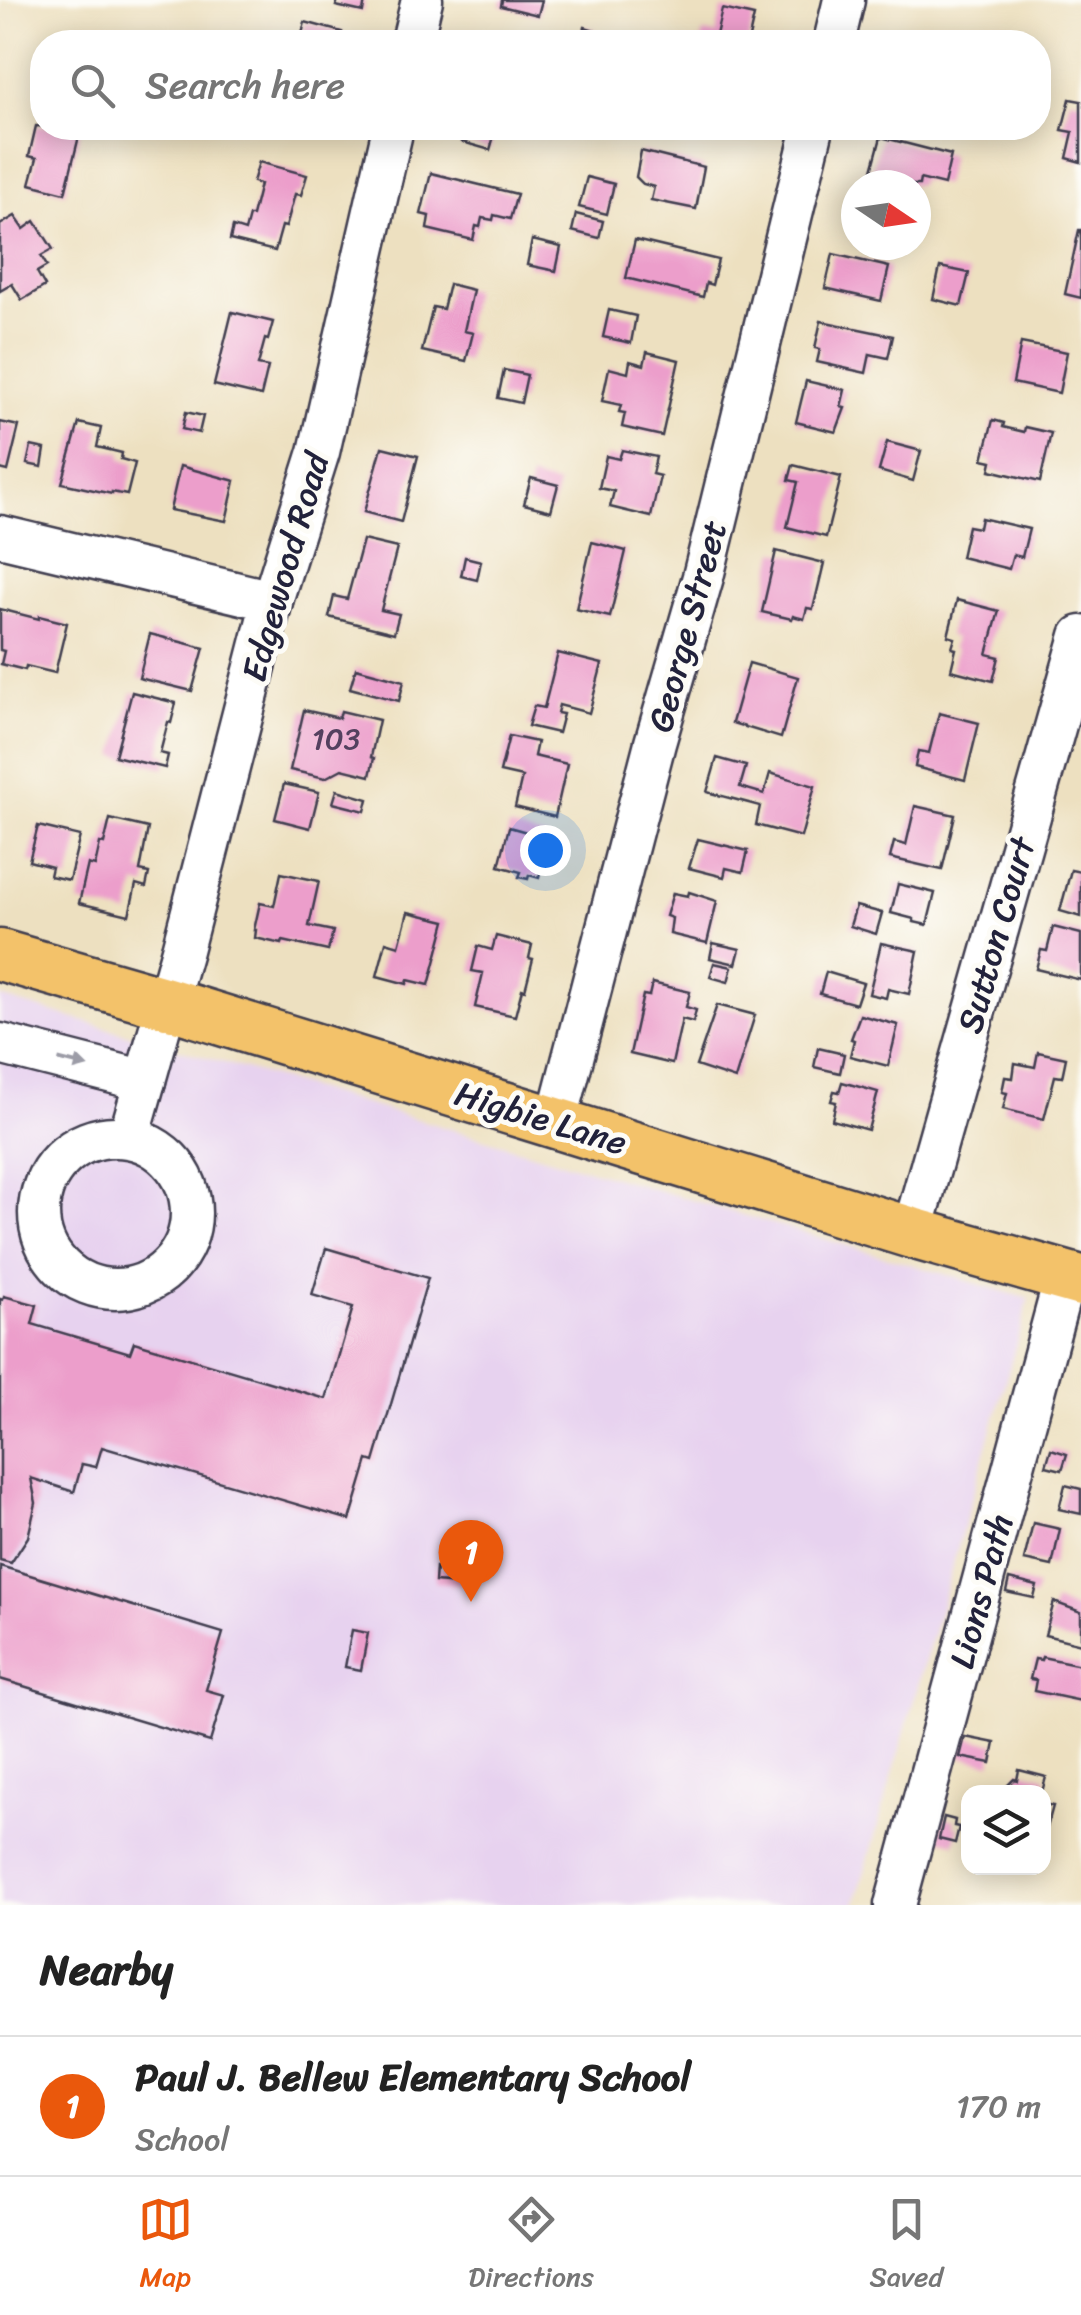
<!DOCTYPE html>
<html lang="en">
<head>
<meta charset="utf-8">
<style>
	body { margin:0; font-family:Sriracha,sans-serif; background:#f6f6f6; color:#222 }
	.controls { position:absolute; right:30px; bottom:30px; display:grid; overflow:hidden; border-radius:20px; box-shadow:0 5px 25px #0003 }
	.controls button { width:90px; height:90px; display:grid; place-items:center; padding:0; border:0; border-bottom:2px solid #e0e0e0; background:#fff; color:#222; font:50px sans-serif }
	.compass { position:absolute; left:841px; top:170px; width:90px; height:90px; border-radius:50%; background:#fff; box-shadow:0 5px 25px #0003; rotate:103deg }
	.you { position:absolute; left:545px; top:850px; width:35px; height:35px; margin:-25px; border:8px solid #fff; border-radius:50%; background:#1a73e8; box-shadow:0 0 0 15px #1a73e833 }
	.badge { display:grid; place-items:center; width:65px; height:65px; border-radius:50%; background:#ea580c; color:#fff; font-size:32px; font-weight:700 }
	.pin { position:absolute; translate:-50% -82px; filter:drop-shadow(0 2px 5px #0008) }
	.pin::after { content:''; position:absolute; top:52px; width:35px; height:30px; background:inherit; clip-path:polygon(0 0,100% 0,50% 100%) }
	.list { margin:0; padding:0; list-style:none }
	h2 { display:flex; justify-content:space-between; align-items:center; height:130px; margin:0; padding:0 40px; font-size:42px }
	h2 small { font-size:32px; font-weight:400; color:#767676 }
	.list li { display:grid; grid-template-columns:65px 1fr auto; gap:30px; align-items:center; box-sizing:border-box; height:140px; padding:0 40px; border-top:2px solid #e0e0e0 }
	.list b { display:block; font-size:38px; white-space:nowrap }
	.list p { margin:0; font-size:32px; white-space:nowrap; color:#767676 }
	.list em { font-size:32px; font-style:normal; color:#767676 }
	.icon { flex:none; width:55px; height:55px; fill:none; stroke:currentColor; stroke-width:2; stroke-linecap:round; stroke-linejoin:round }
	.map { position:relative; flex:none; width:1081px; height:1905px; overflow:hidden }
	.search { position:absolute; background:#fff; box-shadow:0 5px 25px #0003; left:30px; right:30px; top:30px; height:110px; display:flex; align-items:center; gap:25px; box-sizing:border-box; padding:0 35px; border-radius:40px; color:#767676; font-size:38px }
	.sheet { height:270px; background:#fff }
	nav { display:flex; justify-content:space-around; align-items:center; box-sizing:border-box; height:140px; border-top:2px solid #e0e0e0; background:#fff; font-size:28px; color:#767676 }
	nav a { display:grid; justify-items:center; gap:5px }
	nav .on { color:#ea580c }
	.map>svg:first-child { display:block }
</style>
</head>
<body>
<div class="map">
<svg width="1081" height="1905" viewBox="0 0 1081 1905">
	<rect width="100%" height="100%" fill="#fdfcf7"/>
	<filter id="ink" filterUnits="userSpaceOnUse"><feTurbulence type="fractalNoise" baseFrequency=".01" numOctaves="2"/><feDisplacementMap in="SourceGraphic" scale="20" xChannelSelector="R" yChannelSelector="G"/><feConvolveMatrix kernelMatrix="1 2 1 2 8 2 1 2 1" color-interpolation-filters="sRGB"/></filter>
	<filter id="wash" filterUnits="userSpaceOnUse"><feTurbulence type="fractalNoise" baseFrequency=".0048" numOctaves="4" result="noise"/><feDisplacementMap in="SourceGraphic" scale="40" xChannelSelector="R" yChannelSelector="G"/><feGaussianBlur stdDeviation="2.25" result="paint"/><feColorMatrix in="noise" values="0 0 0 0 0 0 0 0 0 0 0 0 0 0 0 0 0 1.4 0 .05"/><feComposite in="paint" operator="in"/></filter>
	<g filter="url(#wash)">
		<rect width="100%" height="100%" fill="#ede0c0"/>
		<path fill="#e7d2ef" d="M0,997L1029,1299L855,1905H0Z"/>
		<g id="blocks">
			<g fill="#ec9ecb">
				<path d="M338,0H365L363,12L336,6Z"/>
				<path d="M502,0H542L538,15L501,6Z"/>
				<path d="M722,9L754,16L748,42H700L703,33L716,35Z"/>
				<path d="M305,22L342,32L339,42H300Z"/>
				<path d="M585,27L595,30L592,42H581Z"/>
				<path d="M909,31L934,36L933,42H906Z"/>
				<path d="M113,35L141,41L140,42H111Z"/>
				<path d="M1070,99L1081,101V162L1067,158L1073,132L1062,130Z"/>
				<path d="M36,126L81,128L65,193L30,184L37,158L29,156Z"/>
				<path d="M466,128L496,129L490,150L462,142Z"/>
				<path d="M881,137L951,155L944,185L920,179L919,185H868Z"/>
				<path d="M641,151L704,167L696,209L651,200L654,187L643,184L636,177Z"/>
				<path d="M259,162L307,175L301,195L295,194L286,227L282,226L275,251L230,240L233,227L245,231L249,216H252L260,184L253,182Z"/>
				<path d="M431,173L517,194L510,219L494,215L493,220L482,218L480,227L476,226L473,240L427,229L429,216L421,214Z"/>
				<path d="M587,177L614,184L607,214L579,207Z"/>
				<path d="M576,214L603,221L599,238L572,231Z"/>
				<path d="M15,216L24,229L35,221L53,249L41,256L47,266L37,272L45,286L22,300L12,284L0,291V225Z"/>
				<path d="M1079,230H1081V298L1065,294Z"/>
				<path d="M532,240L561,247L556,271L527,265Z"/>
				<path d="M635,240L718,260L712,285L706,283L703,297L626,278Z"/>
				<path d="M833,254L889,267L881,301L825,288Z"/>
				<path d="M940,267L969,273L961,306L933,299Z"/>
				<path d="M449,284L473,290L464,331L473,333L466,361L422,351L433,307L443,309Z"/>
				<path d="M609,310L636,316L631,343L603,337Z"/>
				<path d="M232,312L273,322L268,340L265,339L258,365L268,367L261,396L214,385Z"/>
				<path d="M821,321L893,336L888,358L870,354L866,373L817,362L820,349L815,348Z"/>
				<path d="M1021,343L1067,352L1059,393L1013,383Z"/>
				<path d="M647,352L679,360L662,436L622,427L625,413L619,412L621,405L602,401L609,368L628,373L630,361L644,365Z"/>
				<path d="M504,370L527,375L521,403L498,398Z"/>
				<path d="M806,381L845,390L841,407L845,408L836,432L796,422Z"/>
				<path d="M186,412L203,416L199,433L182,429Z"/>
				<path d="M993,420L1004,423L1003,427L1024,432L1025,427L1051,433L1040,482L990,470L992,461L983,459Z"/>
				<path d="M0,422L19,426L8,471L0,469Z"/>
				<path d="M79,423L101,428L97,447L122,453L121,459L135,463L127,495L112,492V494L62,483Z"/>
				<path d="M887,442L921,451L913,481L879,471Z"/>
				<path d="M31,446L45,449L42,467L27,464Z"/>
				<path d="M382,447L418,456L401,522L364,512Z"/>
				<path d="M622,450L656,457L652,474L660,476L651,517L610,507L614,491L599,488L606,456L619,459Z"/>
				<path d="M793,465L841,477L826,537L787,527L798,482L789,480Z"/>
				<path d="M180,466L235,481L226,521L170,510Z"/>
				<path d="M531,478L558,485L551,511L524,504Z"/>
				<path d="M981,518L1029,529L1022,557L1013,555L1009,569L961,557L968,526L979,528Z"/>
				<path d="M363,540L397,548L381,610L399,614L394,633L329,617L334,596L347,599Z"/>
				<path d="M592,542L626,551L610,617L576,609Z"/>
				<path d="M776,551L824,563L813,609L807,608L804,619L793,616L792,619L762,612Z"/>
				<path d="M465,557L481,561L477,580L461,576Z"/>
				<path d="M957,600L999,611L987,654L999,657L993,681L951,670L956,649L952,648L955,638L948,636Z"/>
				<path d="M0,609L39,619V616L67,623L55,673L26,666L25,670L1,664L4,651L0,650Z"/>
				<path d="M150,634L204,648L192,691L139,678Z"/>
				<path d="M558,653L602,664L589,713L559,705L557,713L563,714L558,733L528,726L534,706L544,708Z"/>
				<path d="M749,663L798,677L781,738L732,723Z"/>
				<path d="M356,668L404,681L399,701L350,688Z"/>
				<path d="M132,692L176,703L171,723L168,722L160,753L168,755L165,768L115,756Z"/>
				<path d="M304,710L339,718L341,711L379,720L371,757L374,758L370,776L342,769L325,778L290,770Z"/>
				<path d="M939,713L979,723L965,780L915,767L918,751L929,753Z"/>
				<path d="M509,736L537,742L534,756L567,764L555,817L515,807L522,777L500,772Z"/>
				<path d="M717,758L746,766L740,787L764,794L770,773L815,786L801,837L756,825L760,806L707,792Z"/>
				<path d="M284,784L319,792L310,828L275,819Z"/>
				<path d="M337,790L368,799L365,811L333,803Z"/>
				<path d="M915,806L955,815L942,870L890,858L894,842L906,845Z"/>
				<path d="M110,819L148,828L140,871L149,873L146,887L136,884L129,915L79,903L88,864L95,866L100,843L104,844Z"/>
				<path d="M38,826L80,836L69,880L50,876L52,867L29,861Z"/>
				<path d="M509,827L548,838L539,878L529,875L528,879L519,877L521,872L499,866Z"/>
				<path d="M698,839L748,851L743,872L726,868L724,877L689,868Z"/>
				<path d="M1071,870L1081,872V917L1060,911Z"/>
				<path d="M281,873L319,881L309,926L333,931L328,951L283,941L282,944L255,938L256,930H254L260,903L274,906Z"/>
				<path d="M898,884L935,893L927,925L914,922V919L891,913Z"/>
				<path d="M689,892L717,901L707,943L670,934L672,918L666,916L673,893L688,896Z"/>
				<path d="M856,906L882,913L876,934L850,926Z"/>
				<path d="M408,912L446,921L429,985L408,980L407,984L377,976L386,942L399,946Z"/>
				<path d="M1053,927L1081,934V980L1036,969L1041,950L1047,951Z"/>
				<path d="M496,936L532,945L529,958L533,959L525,990L522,989L515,1016L475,1007L483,973L472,971L478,946L492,950Z"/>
				<path d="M713,943L740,949L736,964L710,958Z"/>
				<path d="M881,943L918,951L909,994L888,989L886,998L869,994Z"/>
				<path d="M714,963L732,967L728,982L710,977Z"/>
				<path d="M826,972L863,983L856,1004L820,994Z"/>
				<path d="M652,983L690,992L686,1007L696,1010L693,1022L682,1019L672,1064L630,1054L643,995L649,996Z"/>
				<path d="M717,1005L755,1015L735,1079L696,1066Z"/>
				<path d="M860,1015L898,1025L888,1066L850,1056L854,1040L851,1039Z"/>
				<path d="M818,1048L844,1054L840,1073L814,1067Z"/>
				<path d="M1038,1052L1066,1058L1062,1077L1055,1076L1044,1119L1003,1109L1007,1093L1002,1092L1005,1077L1013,1078L1015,1063L1035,1067Z"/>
				<path d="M842,1082L878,1092L868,1130L832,1120L836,1102L831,1101L834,1091L839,1092Z"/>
				<path d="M326,1248L428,1278L374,1462L368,1460L350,1520L102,1447L96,1467L82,1464L74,1492L31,1478L36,1503L28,1537L11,1563L0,1560V1299L3,1300L4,1296L37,1305L32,1324L130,1353L134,1342L326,1399L353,1307L312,1295Z"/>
				<path d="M1051,1449L1067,1454L1062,1470L1046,1466Z"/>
				<path d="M1065,1485L1081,1489V1514L1059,1509Z"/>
				<path d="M1033,1523L1060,1529L1052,1566L1024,1560Z"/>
				<path d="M0,1566L223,1633L206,1690L224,1695L210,1742L0,1679Z"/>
				<path d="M436,1567L473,1570L472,1585L435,1582Z"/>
				<path d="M1009,1579L1037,1586L1034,1598L1006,1592Z"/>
				<path d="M1054,1602L1081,1612V1644L1045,1635Z"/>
				<path d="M352,1630L368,1633L361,1670L345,1667Z"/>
				<path d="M1042,1657L1081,1665V1701L1034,1691L1036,1680L1030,1679L1035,1659L1041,1660Z"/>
				<path d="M965,1737L995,1743L991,1763L960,1757Z"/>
				<path d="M1019,1770L1046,1777L1042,1792H1004L1006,1787L1014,1779L1017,1780Z"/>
				<path d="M1044,1804L1053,1806L1045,1835H1044Z"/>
				<path d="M944,1817L955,1820L954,1826L959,1827L955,1843L939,1839Z"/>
			</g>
		</g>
	</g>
	<g filter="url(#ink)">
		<use href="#blocks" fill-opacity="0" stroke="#403e4f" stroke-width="2.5"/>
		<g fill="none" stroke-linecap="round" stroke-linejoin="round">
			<g stroke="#403e4f" stroke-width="45">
				<g id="minor">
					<path d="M412,42L422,0"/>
					<path d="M834,42L844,0"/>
					<path d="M0,536L272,601"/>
					<path d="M0,1044L145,1081"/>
					<path d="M556,1123L655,743L703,577L813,128"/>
					<path d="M129,1137L182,950L272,601L319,452L393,128"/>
					<circle cx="115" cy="1213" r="76"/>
					<path d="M912,1233L1081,636"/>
					<path d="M895,1905L1065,1277"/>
				</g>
			</g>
			<g stroke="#403e4f" stroke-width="55">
				<path id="major" d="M0,955L167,1003L912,1233L1081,1281"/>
			</g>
			<use href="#minor" stroke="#fff" stroke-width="40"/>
			<use href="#major" stroke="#f3c26a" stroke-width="50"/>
		</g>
		<defs><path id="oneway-solid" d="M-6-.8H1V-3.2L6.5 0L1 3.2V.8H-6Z" transform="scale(2.5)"/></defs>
		<use fill="#9c9ca7" href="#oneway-solid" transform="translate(73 1063) rotate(14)"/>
	</g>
	<g text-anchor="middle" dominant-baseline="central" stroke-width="10" stroke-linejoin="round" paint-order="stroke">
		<g font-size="30" fill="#54415f">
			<text x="336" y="739">103</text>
		</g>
		<g font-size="35" fill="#22223b" stroke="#fdfcf7">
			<text transform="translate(285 567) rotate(-74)">Edgewood Road</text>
			<text transform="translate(687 626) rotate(-75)">George Street</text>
			<text transform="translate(996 935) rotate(-74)">Sutton Court</text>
			<text transform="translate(541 1118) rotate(17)">Higbie Lane</text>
			<text transform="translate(981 1591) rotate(-75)">Lions Path</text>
		</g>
	</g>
</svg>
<div class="controls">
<button><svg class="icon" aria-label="layers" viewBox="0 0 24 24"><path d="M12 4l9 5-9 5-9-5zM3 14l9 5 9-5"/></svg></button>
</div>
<svg class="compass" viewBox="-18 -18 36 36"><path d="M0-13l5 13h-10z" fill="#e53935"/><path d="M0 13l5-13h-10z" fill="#767676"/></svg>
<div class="you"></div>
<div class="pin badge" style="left:471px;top:1602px">1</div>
<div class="search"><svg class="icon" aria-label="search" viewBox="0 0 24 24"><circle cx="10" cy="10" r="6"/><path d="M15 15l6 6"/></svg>Search here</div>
</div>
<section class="sheet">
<h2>Nearby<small></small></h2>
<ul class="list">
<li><span class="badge">1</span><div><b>Paul J. Bellew Elementary School</b><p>School</p></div><em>170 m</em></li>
</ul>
</section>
<nav>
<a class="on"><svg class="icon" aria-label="map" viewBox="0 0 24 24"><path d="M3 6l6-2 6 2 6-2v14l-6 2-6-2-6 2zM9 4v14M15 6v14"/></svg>Map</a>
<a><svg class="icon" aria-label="directions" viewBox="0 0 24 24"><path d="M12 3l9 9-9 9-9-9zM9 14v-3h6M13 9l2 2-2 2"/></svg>Directions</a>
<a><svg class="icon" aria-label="saved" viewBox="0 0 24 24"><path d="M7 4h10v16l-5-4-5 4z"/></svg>Saved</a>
</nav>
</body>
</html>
